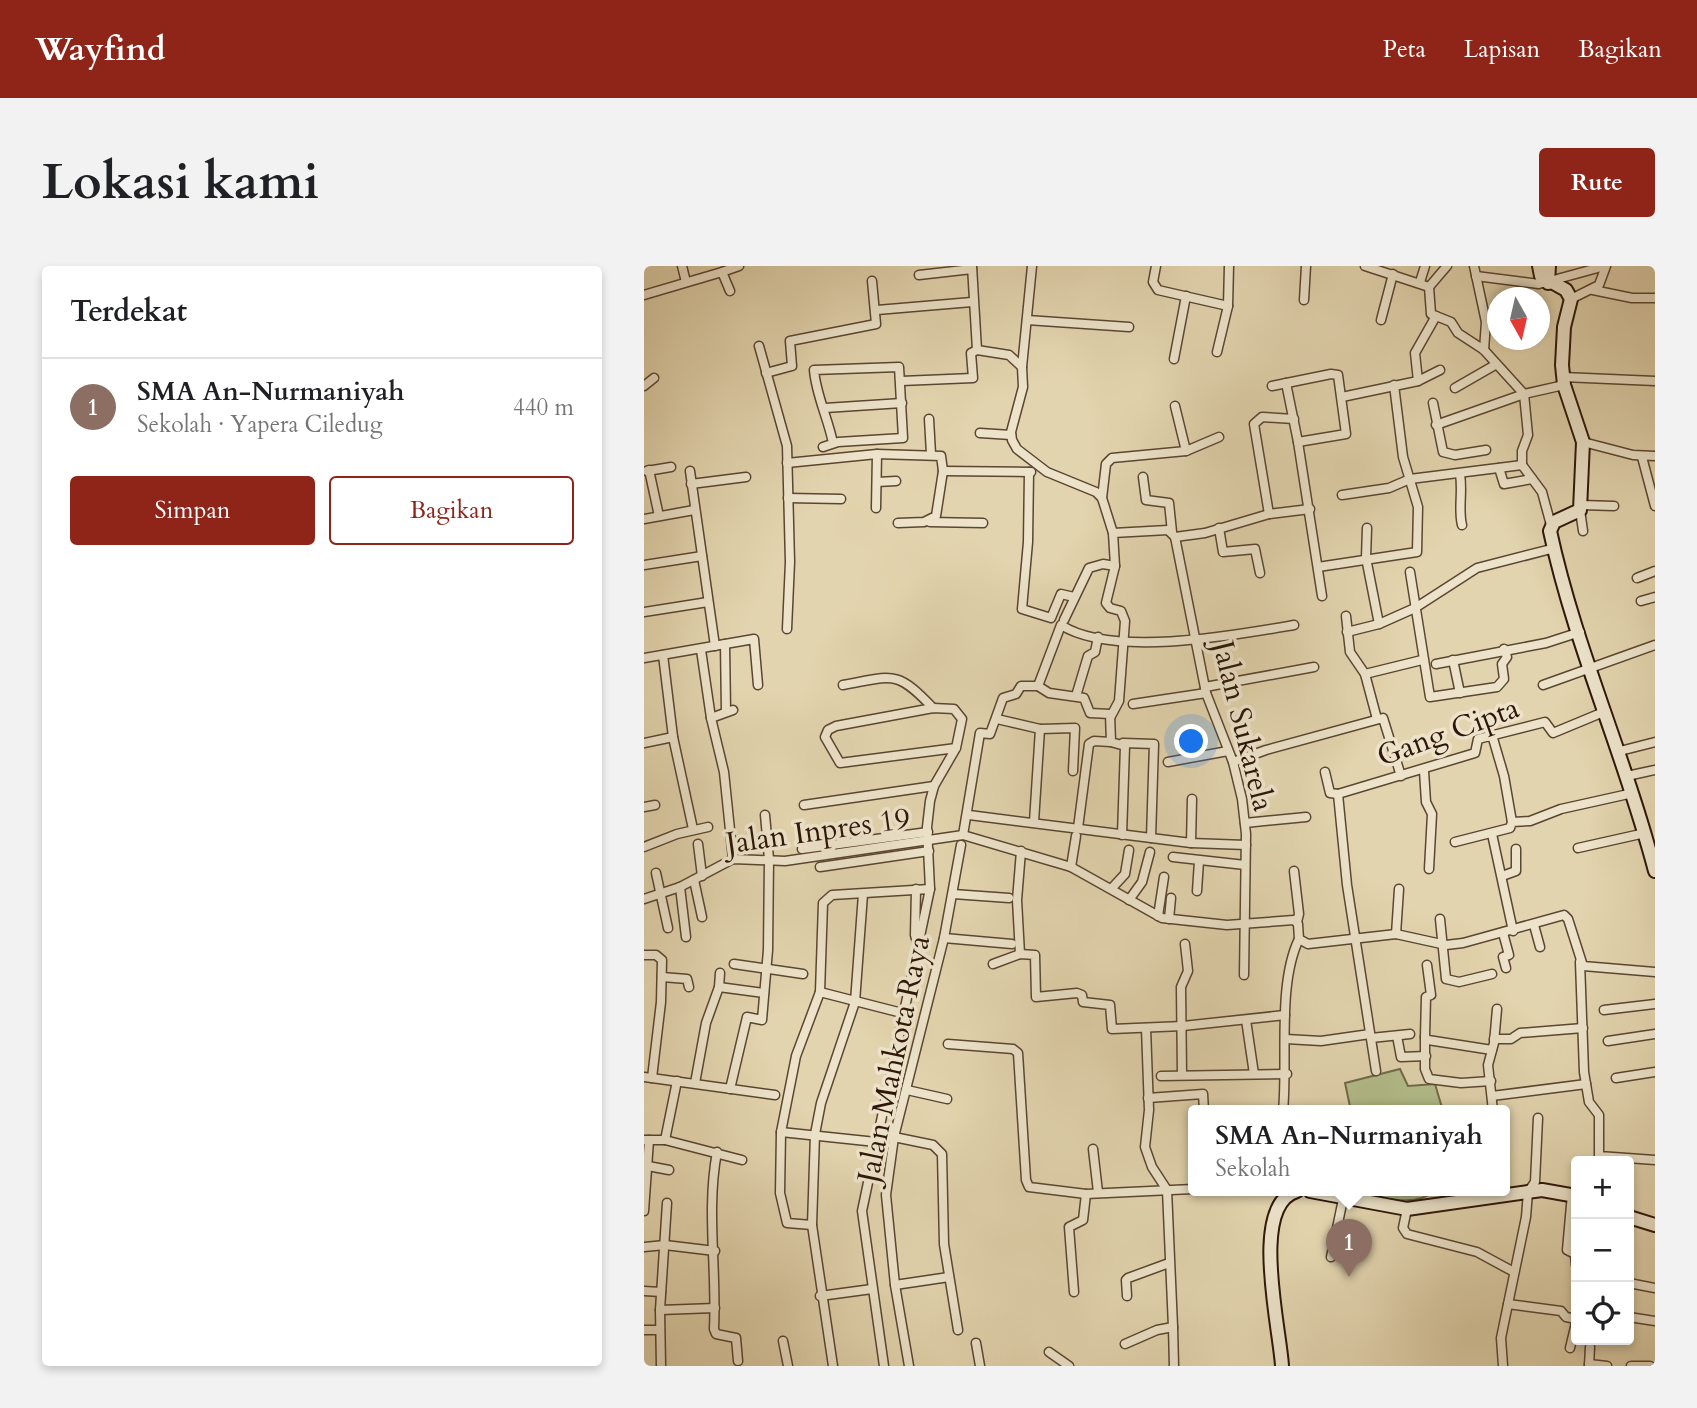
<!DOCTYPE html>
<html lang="id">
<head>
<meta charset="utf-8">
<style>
	body { margin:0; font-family:Cardo,serif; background:#f2f2f2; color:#202124 }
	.controls { position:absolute; right:21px; bottom:21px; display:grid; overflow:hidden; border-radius:7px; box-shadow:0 4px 10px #0003 }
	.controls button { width:63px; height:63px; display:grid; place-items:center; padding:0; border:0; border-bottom:2px solid #e0e0e0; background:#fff; color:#202124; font:35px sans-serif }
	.compass { position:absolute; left:843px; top:21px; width:63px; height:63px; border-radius:50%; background:#fff; box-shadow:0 4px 10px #0003; rotate:172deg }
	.you { position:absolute; left:548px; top:476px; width:24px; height:24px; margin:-18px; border:5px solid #fff; border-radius:50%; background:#1a73e8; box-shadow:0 0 0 10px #1a73e833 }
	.badge { display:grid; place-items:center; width:46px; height:46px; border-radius:50%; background:#8f2418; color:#fff; font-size:23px; font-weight:700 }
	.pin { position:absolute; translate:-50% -58px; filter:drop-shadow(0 2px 4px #0008) }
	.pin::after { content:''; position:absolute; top:37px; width:24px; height:21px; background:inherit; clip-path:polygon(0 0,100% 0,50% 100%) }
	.popup { position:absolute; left:544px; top:839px; width:322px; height:91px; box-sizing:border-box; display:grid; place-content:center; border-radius:7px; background:#fff; filter:drop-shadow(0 2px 5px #0005); font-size:23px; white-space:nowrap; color:#757577 }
	.popup b { font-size:26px; color:#202124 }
	.popup::after { content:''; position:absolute; left:50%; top:100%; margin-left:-14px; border:14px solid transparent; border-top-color:#fff }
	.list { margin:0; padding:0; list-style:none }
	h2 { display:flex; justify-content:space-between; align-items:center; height:91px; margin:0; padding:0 28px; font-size:30px }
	h2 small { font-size:23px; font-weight:400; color:#757577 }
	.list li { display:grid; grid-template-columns:46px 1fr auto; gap:21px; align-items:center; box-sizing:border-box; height:98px; padding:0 28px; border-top:2px solid #e0e0e0 }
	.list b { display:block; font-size:26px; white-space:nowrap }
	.list p { margin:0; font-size:23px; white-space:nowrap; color:#757577 }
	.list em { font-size:23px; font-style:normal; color:#757577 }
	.actions { display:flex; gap:14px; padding:21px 28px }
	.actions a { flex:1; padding:16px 0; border:2px solid #8f2418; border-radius:7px; text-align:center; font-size:24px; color:#8f2418 }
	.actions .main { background:#8f2418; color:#fff }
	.icon { flex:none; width:38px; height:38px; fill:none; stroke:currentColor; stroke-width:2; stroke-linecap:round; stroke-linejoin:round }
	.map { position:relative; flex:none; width:1011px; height:1100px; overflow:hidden; border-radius:7px }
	header { display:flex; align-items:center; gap:42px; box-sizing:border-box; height:98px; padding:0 35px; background:#8f2418; color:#fff }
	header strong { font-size:33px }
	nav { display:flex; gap:38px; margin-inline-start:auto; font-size:24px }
	.intro { display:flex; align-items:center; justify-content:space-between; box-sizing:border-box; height:168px; padding:0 42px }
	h1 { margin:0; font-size:49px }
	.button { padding:18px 32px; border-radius:7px; background:#8f2418; color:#fff; font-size:24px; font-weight:700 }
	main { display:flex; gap:42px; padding:0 42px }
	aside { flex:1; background:#fff; border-radius:7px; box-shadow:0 4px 10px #0003 }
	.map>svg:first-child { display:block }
</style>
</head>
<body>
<header>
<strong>Wayfind</strong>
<nav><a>Peta</a><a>Lapisan</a><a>Bagikan</a></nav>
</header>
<div class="intro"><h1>Lokasi kami</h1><a class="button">Rute</a></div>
<main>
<aside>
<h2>Terdekat<small></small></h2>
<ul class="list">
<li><span class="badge" style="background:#8d6e63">1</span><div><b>SMA An-Nurmaniyah</b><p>Sekolah · Yapera Ciledug</p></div><em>440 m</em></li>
</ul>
<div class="actions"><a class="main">Simpan</a><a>Bagikan</a></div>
</aside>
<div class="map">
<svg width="1011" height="1100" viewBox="0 0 1011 1100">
	<rect width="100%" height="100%" fill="#e2d4ae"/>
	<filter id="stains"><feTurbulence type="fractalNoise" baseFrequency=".00286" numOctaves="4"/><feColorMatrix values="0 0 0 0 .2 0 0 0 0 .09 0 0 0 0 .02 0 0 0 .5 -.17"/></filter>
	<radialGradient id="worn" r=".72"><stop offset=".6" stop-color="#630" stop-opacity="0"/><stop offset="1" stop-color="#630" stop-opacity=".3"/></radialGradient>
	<g fill="#b2bd8b" stroke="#706a4a" stroke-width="2">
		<path d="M756,803L764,820L791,818L799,845H707L701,817Z"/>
		<path d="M716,925H790C773,941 737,933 716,925Z"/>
	</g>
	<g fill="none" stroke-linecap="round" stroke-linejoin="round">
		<g stroke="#5b4632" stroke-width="11">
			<g id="street">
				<path d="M38,0L42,16"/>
				<path d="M328,0L333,84"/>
				<path d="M512,0L509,16L514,24L584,40"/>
				<path d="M721,0L785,21L787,48L807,56L814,67L840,84L880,128"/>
				<path d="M830,0L842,56L840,84"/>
				<path d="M78,6L95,0"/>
				<path d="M275,9L328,3"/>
				<path d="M832,10L895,18L961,0"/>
				<path d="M776,16L781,0"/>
				<path d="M785,21L803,0"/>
				<path d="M949,24L988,32H1011"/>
				<path d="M0,29L78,6L86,25"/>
				<path d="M927,33L955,19L962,0"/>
				<path d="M660,34L662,0"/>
				<path d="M233,44L328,36"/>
				<path d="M383,54L485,61"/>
				<path d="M737,54L749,8"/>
				<path d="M115,80L143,180L146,296L143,363"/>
				<path d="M333,84L365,89L378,101L379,121L367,166L368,174L373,183L403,206L452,226L458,232L469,267L471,300L462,337L466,342L477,345L481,355L475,435L467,450"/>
				<path d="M573,86L584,40L585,0"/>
				<path d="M530,93L542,30"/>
				<path d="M378,101L388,0"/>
				<path d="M122,107L148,100L146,75L232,58L228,15"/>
				<path d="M919,111L1011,115"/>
				<path d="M257,115L329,112L327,87L333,84"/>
				<path d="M774,115L771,87L792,50"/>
				<path d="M642,117L654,176L678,330"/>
				<path d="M0,120L10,112"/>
				<path d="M628,120L687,108L694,109L702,168L654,176"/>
				<path d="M811,122L851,99"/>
				<path d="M698,131L774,115L796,104"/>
				<path d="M789,137L799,186L811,189L842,184"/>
				<path d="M531,140L542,185"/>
				<path d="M181,142L258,137"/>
				<path d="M285,153L287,188"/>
				<path d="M792,159L880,128L920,119"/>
				<path d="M336,167L367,169"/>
				<path d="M939,176L989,189L1011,190"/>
				<path d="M179,181L194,176L259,172L255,101L170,104C172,129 184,152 189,177"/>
				<path d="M998,191L1011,240"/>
				<path d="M143,197L233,188L297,190L299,205L292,250L280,256L254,257"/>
				<path d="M878,199V185L884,169L880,128"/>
				<path d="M878,199L898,226L907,259"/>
				<path d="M855,202L860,218L888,213"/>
				<path d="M5,204L15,250"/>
				<path d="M3,205L27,201"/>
				<path d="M46,205L71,380"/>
				<path d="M299,205L387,206"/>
				<path d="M385,206L384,276L378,343L407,352L417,328L430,331"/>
				<path d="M816,208C819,227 814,243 818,259"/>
				<path d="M499,211L502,234L525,237L528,266"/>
				<path d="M233,216L252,215"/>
				<path d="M47,218L102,211"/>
				<path d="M698,229L745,222L766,213L878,199"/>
				<path d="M144,232L197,233"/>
				<path d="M458,232L462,198L468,192L542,185L575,171"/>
				<path d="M937,239L970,240"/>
				<path d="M232,242L233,188"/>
				<path d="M936,244L939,265"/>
				<path d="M625,248L610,158L618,151L650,153"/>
				<path d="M0,253L50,244"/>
				<path d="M286,256L339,257"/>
				<path d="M575,262L579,286L611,283L616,307"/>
				<path d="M723,262L722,292L735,358"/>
				<path d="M469,267L524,264L531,271L562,427L589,496L598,533L602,568L600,709"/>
				<path d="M531,271L561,267L625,248L666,243"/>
				<path d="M0,299L58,290"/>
				<path d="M674,301L773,286L774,241L759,191L750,119"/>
				<path d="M766,306L786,431L853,421L860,413L858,398L863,391L860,383"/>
				<path d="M993,312L1011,305"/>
				<path d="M997,335L1011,331"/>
				<path d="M0,346L64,336"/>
				<path d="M702,350L706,386L721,408L733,453"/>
				<path d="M420,354L445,302L459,298L471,300"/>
				<path d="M703,366L735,358L771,342L833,302L911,282"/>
				<path d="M81,378L82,446"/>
				<path d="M57,384L67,452"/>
				<path d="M19,389L29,471L49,563"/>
				<path d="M0,392L110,373L114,419"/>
				<path d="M809,394L816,427"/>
				<path d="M792,398L902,377L936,366"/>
				<path d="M721,408L778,394"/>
				<path d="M199,419C249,410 252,403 289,442"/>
				<path d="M899,419L1011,379"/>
				<path d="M561,421L670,401"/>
				<path d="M432,430L444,390L451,386L454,371"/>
				<path d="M489,438L562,427"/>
				<path d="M353,453L396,463L431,462L429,505"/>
				<path d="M848,469L860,510L868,556"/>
				<path d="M0,477L29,471"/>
				<path d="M479,477L510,478L507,572"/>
				<path d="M976,485L1011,476"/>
				<path d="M524,496L584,485"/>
				<path d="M589,496L622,484L739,452L757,510"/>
				<path d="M780,505L782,536L788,548L785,603"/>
				<path d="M681,506L686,527L694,528"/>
				<path d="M983,510L1011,504"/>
				<path d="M694,528L831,487L834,473L901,456L909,467L962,445"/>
				<path d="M694,528L703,619L732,805"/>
				<path d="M160,539L290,520"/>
				<path d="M0,541L11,539"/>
				<path d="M325,549L547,577L602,579"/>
				<path d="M390,556L396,463"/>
				<path d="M601,557L662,551"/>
				<path d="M434,562L445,478L450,475L467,476"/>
				<path d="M848,568L869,665"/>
				<path d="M319,569L336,467L346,468L359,432L372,428L377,420H394"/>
				<path d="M478,569L481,480L467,476L466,448L446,447L440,432L405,427L394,420L417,359C468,392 592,369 650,359"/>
				<path d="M811,576L866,562L868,556L886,555L917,543L989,527"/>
				<path d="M547,577L548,533"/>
				<path d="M54,578L58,610"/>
				<path d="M0,581L33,568L64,561"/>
				<path d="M934,582L1001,567"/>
				<path d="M158,583L284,566"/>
				<path d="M529,591L601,599"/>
				<path d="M89,593L80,506L67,452L89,444"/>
				<path d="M176,601L285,585"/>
				<path d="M427,601L432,570"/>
				<path d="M650,605L655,648L653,656"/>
				<path d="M12,607L24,662"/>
				<path d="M858,610L872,605V583"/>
				<path d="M50,614L58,651"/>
				<path d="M36,621L42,671"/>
				<path d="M468,622L481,608L485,584"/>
				<path d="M272,623L271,669L274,680"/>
				<path d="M553,625L555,595"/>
				<path d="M309,628L365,632"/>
				<path d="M0,633L36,621L89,593L141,595L319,569L427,601L518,652L583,659L650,654L654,658L655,673L664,678L752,668L802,679L819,677L920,649L924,653L939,700L1011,706"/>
				<path d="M485,634L498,616L506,586"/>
				<path d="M514,650L520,611"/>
				<path d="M525,653L527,632"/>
				<path d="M796,653L802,713L815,716L848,708"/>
				<path d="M890,659L896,681"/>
				<path d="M859,667L865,689L859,691L862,702"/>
				<path d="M752,668L755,623"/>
				<path d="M300,672L368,678"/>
				<path d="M376,688L373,634L377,585"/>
				<path d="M0,689H12L18,694L17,736L8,812"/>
				<path d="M936,696L940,806L945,836L955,849V890L1011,894"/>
				<path d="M90,698L159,708"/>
				<path d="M349,698L376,688L391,689L392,731L433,727L438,729L439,736L466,739L468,763L539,760L641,749"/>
				<path d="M783,699L787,729L782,731L781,771L784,774L848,784"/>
				<path d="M18,711L43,713L45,721"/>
				<path d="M75,721L120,727"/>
				<path d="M176,726L262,748"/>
				<path d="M960,744L1011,738"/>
				<path d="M602,754L610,808"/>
				<path d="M753,770L757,791L782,790"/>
				<path d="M781,771V803L785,813L817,817L847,815"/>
				<path d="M727,772L766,768"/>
				<path d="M642,773L677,775L726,768"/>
				<path d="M850,773H867L876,767L939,762"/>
				<path d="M964,775L1011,768"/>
				<path d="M304,778L369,783L374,787L382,914L385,921L442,928L549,923"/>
				<path d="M538,808L537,721L544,705L541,678"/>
				<path d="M517,810L643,808"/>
				<path d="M0,811L131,829"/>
				<path d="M972,812L1011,806"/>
				<path d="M51,817L62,757L75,721L76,707"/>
				<path d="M86,823L103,751L118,754L124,684L125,593L121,549"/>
				<path d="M263,824L303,833"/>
				<path d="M848,830L942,818"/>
				<path d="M504,832L559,828L560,845"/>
				<path d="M639,845C644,794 633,718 655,673"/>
				<path d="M849,845L844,799L850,777L853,743"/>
				<path d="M137,866L232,876"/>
				<path d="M250,871L289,879L298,888L300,978L314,1064"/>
				<path d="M0,874H21L98,894"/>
				<path d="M21,874L33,815"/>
				<path d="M449,883L454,926"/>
				<path d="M73,886C62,944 73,1003 70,1063L72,1068L92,1072L94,1095"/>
				<path d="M4,900L25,904"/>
				<path d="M928,928L923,984L931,988L932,999"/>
				<path d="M763,943L759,962L763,968L833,986L870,1006"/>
				<path d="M0,945L5,874"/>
				<path d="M168,959L143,957L136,927L137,866L152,790L176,726L179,637L188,629L286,623"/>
				<path d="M0,981L21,979L71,985"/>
				<path d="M687,991L699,933"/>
				<path d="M985,1017L1011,1022"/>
				<path d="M251,1019L305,1011"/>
				<path d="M0,1025L17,1026"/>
				<path d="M430,1026L425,961L439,954L442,928"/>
				<path d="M176,1030L228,1023"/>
				<path d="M483,1030L482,1014L484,1012L525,997"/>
				<path d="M864,1038L917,1045L922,1051L932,1053"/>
				<path d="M16,1044L71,1042"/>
				<path d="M985,1051L1011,1055"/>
				<path d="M529,1061L530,1100"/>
				<path d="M0,1064H16"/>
				<path d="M139,1075L144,1100"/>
				<path d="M332,1077L336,1100"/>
				<path d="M481,1078L513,1064L529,1061L523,924L508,901L501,881L505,844L502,762"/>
				<path d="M926,1082L932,1057"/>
				<path d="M405,1086L425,1100"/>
				<path d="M945,1098L963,1100"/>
				<path d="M17,1100L16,1044L23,937"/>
				<path d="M189,1100L168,959L171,868L177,837L211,736L219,628"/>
				<path d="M240,1100L218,945L286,623L283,561L286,535L290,520L312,482L318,453L310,443L289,442L192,460L184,464L181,471L196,497L312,482"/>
				<path d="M265,1100L251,1019L242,929L250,871L300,672L317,579"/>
				<path d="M859,1100L857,1072L882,951L884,926L891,916L894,852"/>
				<path d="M945,1100L946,1081"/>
				<path d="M987,1100H1006"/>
			</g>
		</g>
		<g stroke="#2e1709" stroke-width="16">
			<g id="secondary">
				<path d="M895,0L897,10L922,24L927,33L920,61L918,99L920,119L939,176L936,244L910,256L906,265C931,381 981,490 1011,605"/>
				<path d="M904,17L905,0"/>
				<path d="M666,925L763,943L898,924L932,930"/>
				<path d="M985,951L1011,959"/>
				<path d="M638,1100C636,1062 605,938 653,925"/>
			</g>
		</g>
		<use href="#street" stroke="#ece3ca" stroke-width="8"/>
		<use href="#secondary" stroke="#ece3ca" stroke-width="12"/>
	</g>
	<g text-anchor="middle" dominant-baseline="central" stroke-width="7" stroke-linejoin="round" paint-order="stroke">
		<g font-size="30" fill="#2e1709" stroke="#ece3ca">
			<text transform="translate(599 460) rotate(76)">Jalan Sukarela</text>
			<text transform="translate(804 466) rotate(-20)">Gang Cipta</text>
			<text transform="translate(174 565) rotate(-8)">Jalan Inpres 19</text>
			<text transform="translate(250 793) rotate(-78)">Jalan Mahkota Raya</text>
		</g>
	</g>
	<rect width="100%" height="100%" filter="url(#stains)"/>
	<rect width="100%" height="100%" fill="url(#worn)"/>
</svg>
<div class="controls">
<button>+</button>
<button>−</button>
<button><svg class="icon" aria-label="locate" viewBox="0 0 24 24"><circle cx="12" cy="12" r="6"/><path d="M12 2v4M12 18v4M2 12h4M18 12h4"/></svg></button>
</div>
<svg class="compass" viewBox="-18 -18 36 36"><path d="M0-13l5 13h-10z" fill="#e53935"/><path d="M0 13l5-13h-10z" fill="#757577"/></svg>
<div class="you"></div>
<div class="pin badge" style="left:705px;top:1011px;background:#8d6e63">1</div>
<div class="popup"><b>SMA An-Nurmaniyah</b>Sekolah</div>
</div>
</main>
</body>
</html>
